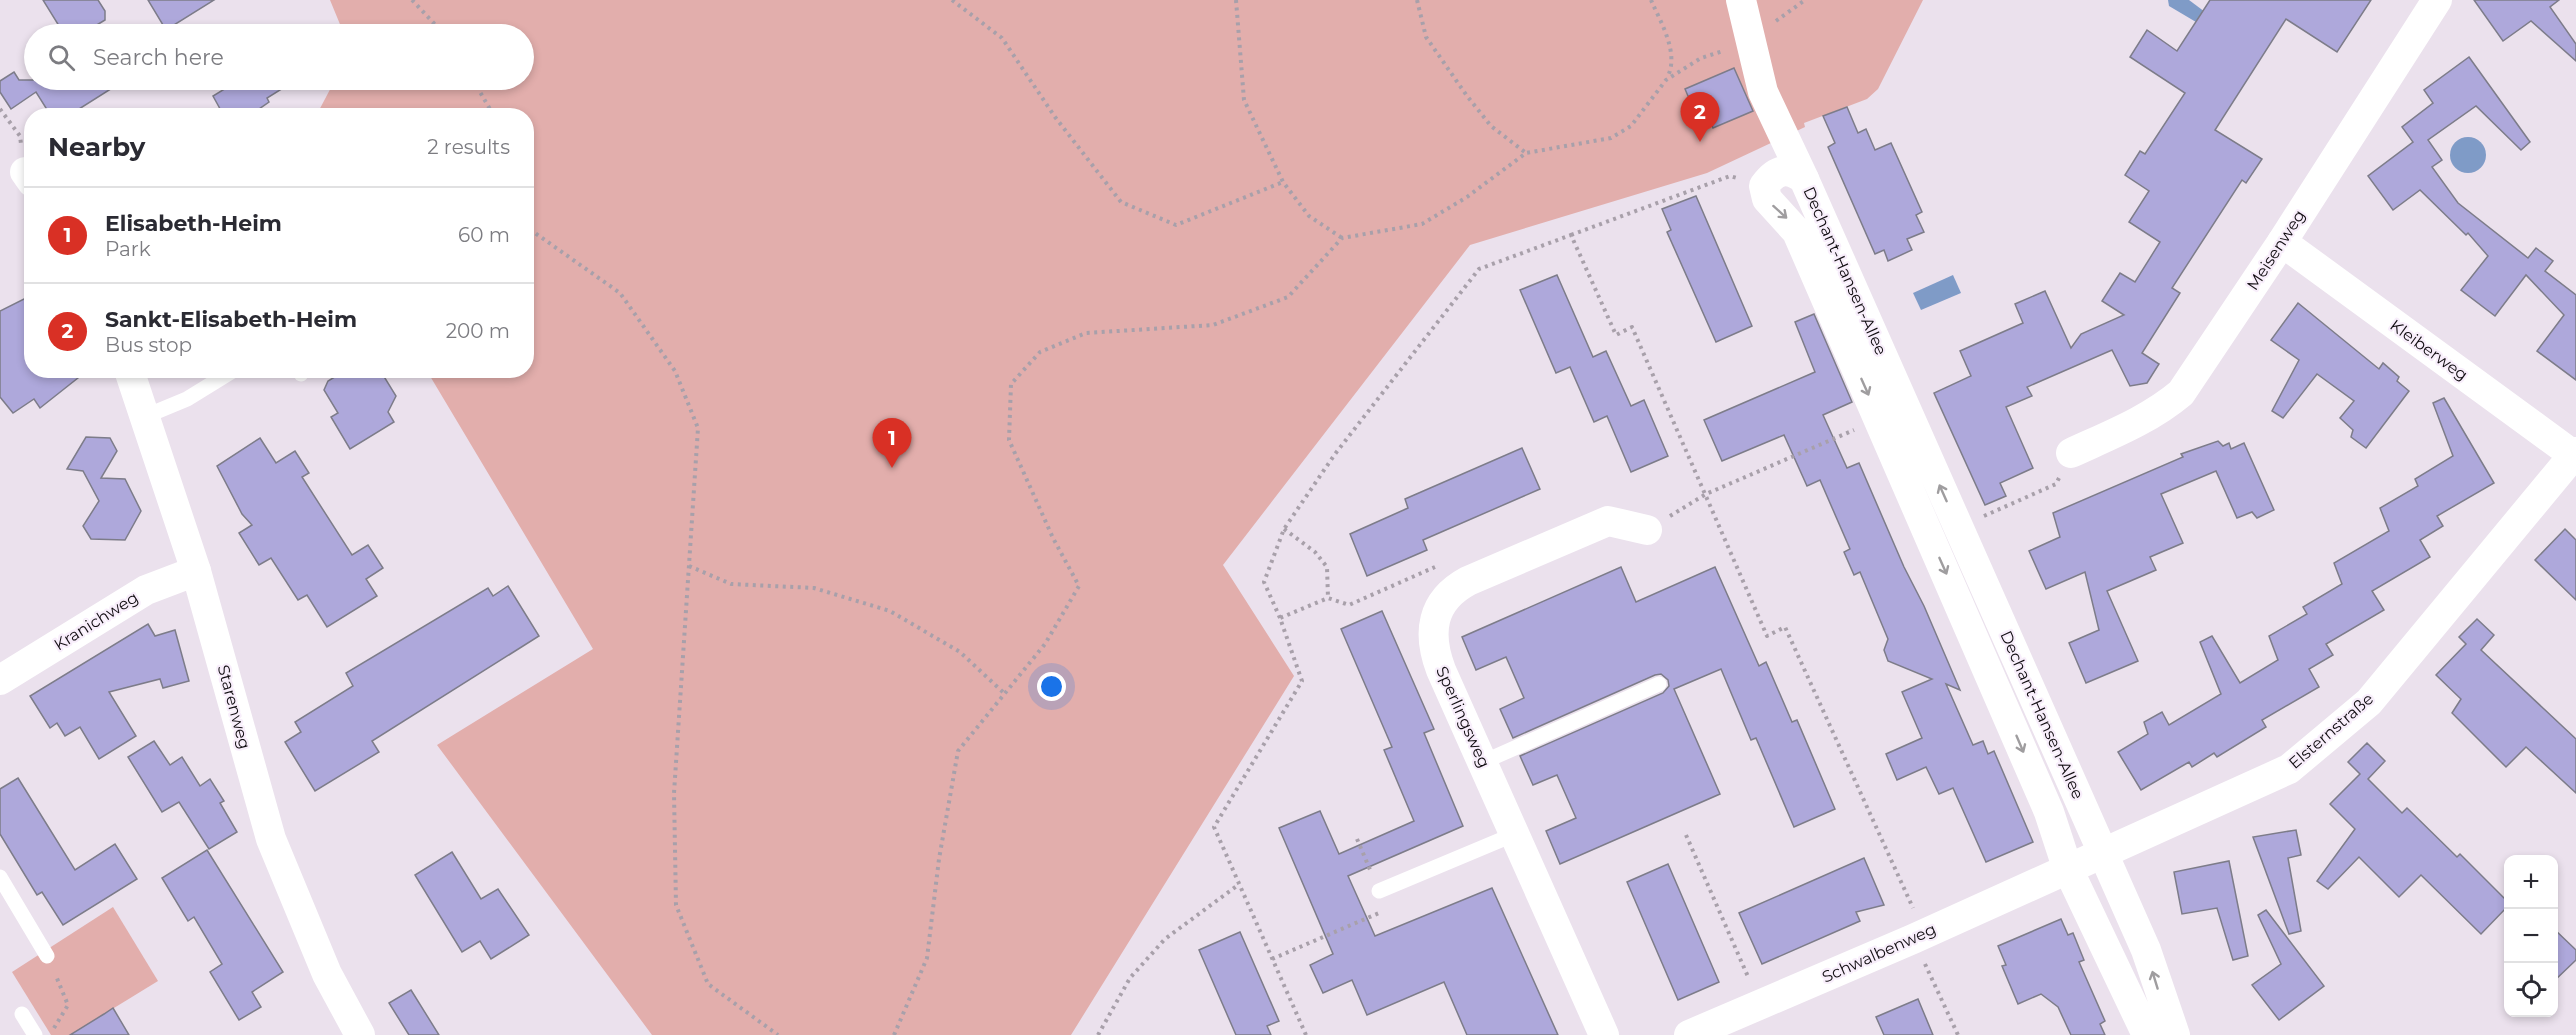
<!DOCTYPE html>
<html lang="en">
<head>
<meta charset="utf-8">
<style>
	body { margin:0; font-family:Montserrat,sans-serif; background:#f2f2f3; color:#2b2b33 }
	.controls { position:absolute; right:18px; bottom:18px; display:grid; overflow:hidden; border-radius:12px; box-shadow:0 3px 9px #0003 }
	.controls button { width:54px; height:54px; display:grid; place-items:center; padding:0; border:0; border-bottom:2px solid #e1e1e2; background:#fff; color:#2b2b33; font:30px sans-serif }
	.you { position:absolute; left:1052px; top:687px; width:21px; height:21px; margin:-15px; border:4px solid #fff; border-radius:50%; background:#1a73e8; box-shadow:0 0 0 9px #1a73e833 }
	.badge { display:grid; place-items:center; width:39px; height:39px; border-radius:50%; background:#d93025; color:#fff; font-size:20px; font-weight:700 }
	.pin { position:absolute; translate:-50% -50px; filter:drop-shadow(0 2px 3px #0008) }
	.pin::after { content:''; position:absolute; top:32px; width:21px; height:18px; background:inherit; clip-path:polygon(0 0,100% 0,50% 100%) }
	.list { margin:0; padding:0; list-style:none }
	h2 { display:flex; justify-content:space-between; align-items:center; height:78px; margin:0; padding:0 24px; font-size:26px }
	h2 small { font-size:20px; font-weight:400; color:#7c7c81 }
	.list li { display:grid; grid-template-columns:39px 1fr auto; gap:18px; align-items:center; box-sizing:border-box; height:96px; padding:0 24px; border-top:2px solid #e1e1e2 }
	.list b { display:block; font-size:22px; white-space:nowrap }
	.list p { margin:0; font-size:20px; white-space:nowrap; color:#7c7c81 }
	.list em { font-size:20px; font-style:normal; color:#7c7c81 }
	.icon { flex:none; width:33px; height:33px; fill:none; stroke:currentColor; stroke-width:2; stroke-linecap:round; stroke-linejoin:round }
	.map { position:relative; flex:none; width:2576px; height:1035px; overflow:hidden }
	.search { position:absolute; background:#fff; box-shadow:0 3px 9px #0003; left:24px; top:24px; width:510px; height:66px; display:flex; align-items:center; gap:15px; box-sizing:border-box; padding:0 21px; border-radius:33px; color:#7c7c81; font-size:22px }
	.panel { position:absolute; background:#fff; box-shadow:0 3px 9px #0003; left:24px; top:108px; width:510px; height:270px; border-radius:24px }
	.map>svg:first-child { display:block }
</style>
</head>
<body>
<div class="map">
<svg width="2576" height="1035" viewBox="0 0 2576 1035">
	<rect width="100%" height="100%" fill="#ebe1ed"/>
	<g fill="#e2aeac">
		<path d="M330,0H1923L1878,89L1867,99L1804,123L1805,127L1707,173L1470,245L1223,565L1294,676L1071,1035H652L437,745L593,649L427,371L526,370V116H316L335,80H524V34H344Z"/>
		<path d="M113,907L158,981L70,1035H51L12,972Z"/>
	</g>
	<g fill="#7f9bc7">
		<path d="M2168,0H2189L2205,12L2196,22L2169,6Z"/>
		<circle cx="2468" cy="155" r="18"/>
		<path d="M1953,275L1961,293L1921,310L1913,293Z"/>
	</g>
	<g fill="#aea8db" stroke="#7d7c89" stroke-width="1.5">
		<path d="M43,0H98L105,11V20L82,34H64Z"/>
		<path d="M148,0H214L166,30Z"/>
		<path d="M2210,0H2371L2337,52L2286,19L2215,130L2262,159L2246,183L2242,180L2172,288L2180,293L2142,353L2159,364L2147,383L2130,386L2112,350L2027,387L2032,396L2006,407L2033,468L2000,483L2006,496L1985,505L1934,393L1971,376L1960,351L2023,323L2015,304L2045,291L2071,348L2081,334L2124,315L2102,301L2120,273L2135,282L2160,242L2129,222L2149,191L2125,175L2140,151L2145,154L2185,93L2130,57L2147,30L2177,51Z"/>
		<path d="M2474,0H2559L2550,7L2576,44V61L2531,21L2503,41Z"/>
		<path d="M2469,57L2530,142L2521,150L2476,106L2428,140L2442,160L2432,167L2458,203L2528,258L2536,248L2553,261L2545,271L2576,295V380L2537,351L2564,315L2526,275L2495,316L2461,290L2488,256L2468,233L2466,235L2420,190L2393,210L2368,176L2413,142L2402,127L2433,103L2424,90Z"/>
		<path d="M1734,68L1753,111L1713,128L1709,118L1699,122L1685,89Z"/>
		<path d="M14,72L19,80H125L68,116H51L36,92L11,109L0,92V81Z"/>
		<path d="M239,80H296L267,98L269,102L249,116H224L213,96Z"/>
		<path d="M1847,107L1858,133L1866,129L1875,150L1891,143L1922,212L1916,215L1924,232L1907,239L1912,250L1888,261L1884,250L1875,254L1828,147L1835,143L1823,116Z"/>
		<path d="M1696,196L1752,326L1716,342L1667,232L1671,230L1662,209Z"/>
		<path d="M1557,275L1593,357L1606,351L1631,406L1644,400L1668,456L1631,472L1607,416L1594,422L1570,367L1556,373L1520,290Z"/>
		<path d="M32,295V370H88L40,408L34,399L13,413L0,397V311Z"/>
		<path d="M2298,303L2379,369L2383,363L2399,377L2397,381L2409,391L2366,448L2351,437L2353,430L2340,418L2354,401L2317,374L2283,418L2272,411L2299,360L2271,340Z"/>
		<path d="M1814,314L1852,402L1823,415L1847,468L1859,463L1904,567L1924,606L1960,690L1946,684L1973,745L1983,741L1988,754L1994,751L2033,842L1986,862L1953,788L1939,794L1926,767L1897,780L1886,754L1922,738L1902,692L1932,679L1888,661L1884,650L1888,639L1860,572L1854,575L1844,552L1850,549L1820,480L1807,486L1784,435L1722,461L1704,420L1815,372L1795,322Z"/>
		<path d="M346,370H380L396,396L388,412L394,422L350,449L331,417L338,413L324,390L328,381Z"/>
		<path d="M2444,398L2494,483L2437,516L2443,526L2420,540L2430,557L2372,591L2384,610L2326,644L2333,655L2309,669L2319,687L2262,720L2266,727L2217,757L2214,753L2192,767L2189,762L2141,790L2118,752L2148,734L2144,722L2162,712L2169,725L2221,694L2200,642L2212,636L2240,683L2278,660L2269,636L2307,614L2303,607L2342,584L2334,563L2389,531L2380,508L2418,486L2415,479L2453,456L2433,403Z"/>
		<path d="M86,437L110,438L117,451L101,478L125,479L141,511L125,540L91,539L83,526L99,501L83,471L67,469Z"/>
		<path d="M260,438L276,463L295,451L309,473L302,477L352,555L368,545L383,568L366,579L377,596L327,627L307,595L298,600L271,558L259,565L239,533L252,525L242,514L217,466Z"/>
		<path d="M2218,441L2223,446L2229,443L2231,449L2244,443L2274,510L2257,518L2252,512L2237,518L2216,471L2161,494L2183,543L2150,557L2156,570L2107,591L2138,661L2086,683L2069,643L2099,630L2085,572L2046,589L2029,551L2060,537L2053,513L2183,457L2181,454Z"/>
		<path d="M1522,448L1540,489L1423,540L1427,550L1367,576L1350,534L1408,508L1405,499Z"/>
		<path d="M2565,529L2576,540V600L2535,560Z"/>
		<path d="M1621,567L1636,602L1715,567L1759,666L1766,662L1792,722L1797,720L1835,809L1794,827L1756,738L1751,740L1721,669L1674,689L1720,794L1560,864L1546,831L1576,818L1557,775L1533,785L1520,756L1663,693L1669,686L1668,680L1661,674L1655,675L1513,738L1500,709L1524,698L1506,657L1476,670L1462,637Z"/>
		<path d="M508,586L539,636L372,741L379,752L315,791L285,742L301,732L295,722L353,686L346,673L488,588L493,596Z"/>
		<path d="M1382,611L1434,729L1424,733L1463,826L1348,876L1375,936L1492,888L1558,1035H1467L1444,982L1367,1015L1352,980L1323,993L1310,965L1333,954L1279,828L1320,811L1339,854L1414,821L1384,750L1392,747L1341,629Z"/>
		<path d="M2477,619L2494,635L2481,650L2576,739V793L2526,747L2506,767L2452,713L2461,699L2436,675L2466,644L2459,637Z"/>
		<path d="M148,624L155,636L175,630L189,681L163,688L160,679L109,692L136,736L99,759L80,727L65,736L57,723L50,728L30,696Z"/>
		<path d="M154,741L170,765L182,757L200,786L210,779L224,801L220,803L237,832L209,849L179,802L162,812L128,757Z"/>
		<path d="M2367,743L2385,761L2368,779L2402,813L2407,808L2457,857L2460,854L2508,902V906L2481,934L2421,875L2399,897L2359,857L2328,889L2317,881L2355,829L2330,804L2360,774L2348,762Z"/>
		<path d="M18,778L75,870L115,844L137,879L63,925L42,892L37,895L0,834V789Z"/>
		<path d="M2296,830L2301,855L2288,858L2301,931L2289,934L2253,837Z"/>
		<path d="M207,850L283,972L252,992L261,1007L239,1020L210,972L222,964L194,917L188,921L162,878Z"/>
		<path d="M452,852L481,899L498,889L529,935L491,959L480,941L462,952L415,875Z"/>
		<path d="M1864,858L1884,905L1856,912L1860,921L1762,964L1739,913Z"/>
		<path d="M2229,861L2248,956L2233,960L2217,908L2182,914L2174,872Z"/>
		<path d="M1668,864L1719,982L1678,1000L1627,882Z"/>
		<path d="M2266,910L2324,986L2279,1020L2252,985L2281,964L2258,915Z"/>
		<path d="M2061,919L2068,935L2073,933L2084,960L2079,962L2105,1021L2100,1024L2105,1035H2071L2058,1007L2041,994L2018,1004L2002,966L2006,965L1998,946Z"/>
		<path d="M2553,928L2576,950V960L2553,982Z"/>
		<path d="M1240,932L1279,1021L1267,1026L1271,1035H1236L1199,950Z"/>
		<path d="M411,990L439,1035H409L389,1003Z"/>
		<path d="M1918,999L1933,1035H1884L1876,1017Z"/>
		<path d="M113,1008L129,1035H70L104,1014Z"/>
	</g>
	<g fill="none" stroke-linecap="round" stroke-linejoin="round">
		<g stroke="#a8a0aa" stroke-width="4" stroke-dasharray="3 4.5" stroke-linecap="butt">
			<path d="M412,0L444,34"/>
			<path d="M952,0L1002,38L1055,117L1121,202L1176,225L1283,182"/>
			<path d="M1236,0L1244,100L1283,182L1309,216L1342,238"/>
			<path d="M1417,0L1426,37L1467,96L1491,126L1526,153"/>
			<path d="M1651,0C1661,23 1680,54 1667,78"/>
			<path d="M1776,21L1805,0"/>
			<path d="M473,80L494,116"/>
			<path d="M0,109L20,136L21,144"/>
			<path d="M526,223L528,228L620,293L675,371L698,428L674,793L676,905L708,984L778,1035"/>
			<path d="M1571,235L1730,176L1737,178"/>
			<path d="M1670,516L1706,494L1854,430"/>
			<path d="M1984,516L2056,484L2059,478"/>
			<path d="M1284,529L1315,552L1327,567L1328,598"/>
			<path d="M689,566L731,584L814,588L890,611L960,652L1005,694"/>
			<path d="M1280,618L1264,582L1284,529L1335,454L1479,269L1571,235L1616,335L1632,327L1767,636L1785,627L1913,908"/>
			<path d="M1686,835L1749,979"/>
			<path d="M1357,839L1371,872"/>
			<path d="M1272,959L1379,913"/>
			<path d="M1925,964L1958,1035"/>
			<path d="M54,1028L68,1005L56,976"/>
			<path d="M894,1035L927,958L939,859L958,751L1045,644L1079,586L1053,538L1009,440L1011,384L1040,352L1086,333L1213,325L1288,297L1342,238L1422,224L1467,197L1526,153L1611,138L1631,126L1666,80L1701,58L1723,51"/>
			<path d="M1098,1035L1130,978L1165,939L1238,885"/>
			<path d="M1306,1035L1214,827L1302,681L1280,618L1328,598L1349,605L1435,567"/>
		</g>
		<g stroke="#fff" stroke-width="15">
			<path d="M299,370L301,374"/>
			<path d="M146,416L187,399L234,370"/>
			<path d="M1483,762L1659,684"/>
			<path d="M0,877L47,956"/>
			<path d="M1379,891L1515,834"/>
			<path d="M22,1014L35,1035"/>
		</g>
		<g stroke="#fff" stroke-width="30">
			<path d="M1741,0L1763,92L1804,179"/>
			<path d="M25,172L32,182"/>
			<path d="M2282,242L2576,457"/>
			<path d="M129,370L196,571L271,839L327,974L360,1035"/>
			<path d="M2071,453C2110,435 2149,420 2181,393L2282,242L2437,0"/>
			<path d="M0,680L146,590L196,571"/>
			<path d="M1604,1035L1441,670C1427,633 1431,601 1468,581L1608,521L1647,530"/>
			<path d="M1689,1035L1913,939L2289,769L2369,702L2576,452"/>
			<path d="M2147,1035L2067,867L2049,812L1797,232L1767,199L1764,186C1776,169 1787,167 1804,179L2146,950L2175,1035"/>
		</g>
	</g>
	<defs><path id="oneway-shaft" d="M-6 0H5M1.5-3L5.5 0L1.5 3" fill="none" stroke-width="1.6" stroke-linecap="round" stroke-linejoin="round" transform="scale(1.5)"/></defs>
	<g stroke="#9f9d9f">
		<use href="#oneway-shaft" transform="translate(1780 212) rotate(42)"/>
		<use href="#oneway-shaft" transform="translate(1865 387) rotate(66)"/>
		<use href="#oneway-shaft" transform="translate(1943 493) rotate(-114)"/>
		<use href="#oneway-shaft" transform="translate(1943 566) rotate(66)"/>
		<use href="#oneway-shaft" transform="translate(2020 744) rotate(67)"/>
		<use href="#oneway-shaft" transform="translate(2155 980) rotate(-107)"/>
	</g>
	<g text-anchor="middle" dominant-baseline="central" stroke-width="4.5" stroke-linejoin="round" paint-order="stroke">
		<g font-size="16" fill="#0f0b0f" stroke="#f8eefb">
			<text transform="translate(2276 250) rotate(-57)">Meisenweg</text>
			<text transform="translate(1845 271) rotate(66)">Dechant-Hansen-Allee</text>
			<text transform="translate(2429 350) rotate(36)">Kleiberweg</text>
			<text transform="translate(96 621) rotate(-32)">Kranichweg</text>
			<text transform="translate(234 707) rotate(75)">Starenweg</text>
			<text transform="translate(2042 715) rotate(66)">Dechant-Hansen-Allee</text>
			<text transform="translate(1463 717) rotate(66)">Sperlingsweg</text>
			<text transform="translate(2331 731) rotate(-41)">Elsternstraße</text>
			<text transform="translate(1879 953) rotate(-24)">Schwalbenweg</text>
		</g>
	</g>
</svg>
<div class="controls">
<button>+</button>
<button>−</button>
<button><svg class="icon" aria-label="locate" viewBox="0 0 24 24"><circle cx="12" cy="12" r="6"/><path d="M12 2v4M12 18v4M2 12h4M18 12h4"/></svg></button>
</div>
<div class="you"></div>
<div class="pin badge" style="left:892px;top:468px">1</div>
<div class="pin badge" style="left:1700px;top:142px">2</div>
<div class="search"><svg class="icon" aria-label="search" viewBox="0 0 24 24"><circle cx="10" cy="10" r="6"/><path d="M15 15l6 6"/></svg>Search here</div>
<section class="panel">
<h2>Nearby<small>2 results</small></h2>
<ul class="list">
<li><span class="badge">1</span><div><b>Elisabeth-Heim</b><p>Park</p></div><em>60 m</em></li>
<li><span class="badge">2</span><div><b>Sankt-Elisabeth-Heim</b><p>Bus stop</p></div><em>200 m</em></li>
</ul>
</section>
</div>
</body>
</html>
